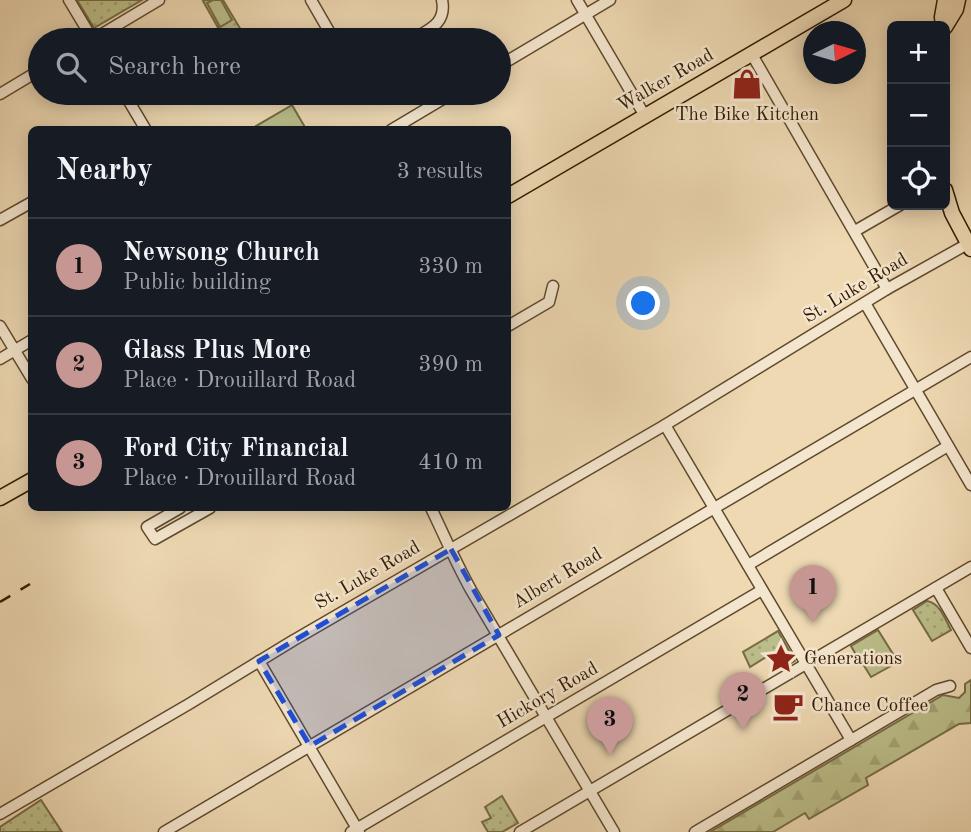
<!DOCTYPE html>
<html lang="en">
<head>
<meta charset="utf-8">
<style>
	body { margin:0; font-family:"Old Standard TT",serif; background:#20242c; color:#f1f3f6 }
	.controls { position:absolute; right:21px; top:21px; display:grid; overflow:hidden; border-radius:10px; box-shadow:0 4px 18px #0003 }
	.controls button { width:63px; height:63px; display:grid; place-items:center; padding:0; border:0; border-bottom:2px solid #363941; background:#171b24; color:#f1f3f6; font:35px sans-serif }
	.compass { position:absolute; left:803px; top:21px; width:63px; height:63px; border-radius:50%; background:#171b24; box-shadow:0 4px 18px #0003; rotate:85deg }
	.you { position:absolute; left:644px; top:304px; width:24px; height:24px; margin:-18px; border:5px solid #fff; border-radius:50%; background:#1a73e8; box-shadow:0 0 0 10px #1a73e833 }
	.badge { display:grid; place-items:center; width:46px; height:46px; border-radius:50%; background:#c59692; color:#111; font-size:23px; font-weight:700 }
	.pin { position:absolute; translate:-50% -58px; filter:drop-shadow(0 2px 4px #0008) }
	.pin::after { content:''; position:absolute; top:37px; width:24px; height:21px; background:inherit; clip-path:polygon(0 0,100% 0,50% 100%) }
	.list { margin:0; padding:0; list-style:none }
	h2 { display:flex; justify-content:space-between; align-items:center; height:91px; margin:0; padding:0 28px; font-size:30px }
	h2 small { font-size:23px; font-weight:400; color:#9ea1a6 }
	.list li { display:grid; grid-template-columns:46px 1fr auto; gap:21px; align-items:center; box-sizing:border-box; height:98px; padding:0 28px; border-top:2px solid #363941 }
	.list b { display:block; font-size:26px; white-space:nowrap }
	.list p { margin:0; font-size:23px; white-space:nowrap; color:#9ea1a6 }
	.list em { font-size:23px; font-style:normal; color:#9ea1a6 }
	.icon { flex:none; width:38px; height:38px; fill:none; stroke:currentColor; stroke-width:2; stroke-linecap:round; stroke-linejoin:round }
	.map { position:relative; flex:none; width:971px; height:832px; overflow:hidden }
	.search { position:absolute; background:#171b24; box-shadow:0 4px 18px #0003; left:28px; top:28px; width:483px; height:77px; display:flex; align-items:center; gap:18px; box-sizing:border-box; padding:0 24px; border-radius:38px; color:#9ea1a6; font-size:26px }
	.panel { position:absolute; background:#171b24; box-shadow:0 4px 18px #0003; left:28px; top:126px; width:483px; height:385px; border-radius:10px }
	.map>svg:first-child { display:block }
</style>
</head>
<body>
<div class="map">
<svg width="971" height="832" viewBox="0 0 971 832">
	<defs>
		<pattern id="grass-dots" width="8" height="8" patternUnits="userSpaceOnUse" patternTransform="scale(1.75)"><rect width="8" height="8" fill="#bcbe8a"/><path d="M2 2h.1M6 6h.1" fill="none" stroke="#a2a375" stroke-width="1.8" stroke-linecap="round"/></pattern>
		<pattern id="forest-firs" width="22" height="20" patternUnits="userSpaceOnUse" patternTransform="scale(1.75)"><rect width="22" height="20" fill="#bcbe8a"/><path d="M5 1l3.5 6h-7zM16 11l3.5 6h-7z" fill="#a2a375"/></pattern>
	</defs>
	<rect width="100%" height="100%" fill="#eed9b3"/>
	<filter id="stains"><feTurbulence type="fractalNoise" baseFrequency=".00286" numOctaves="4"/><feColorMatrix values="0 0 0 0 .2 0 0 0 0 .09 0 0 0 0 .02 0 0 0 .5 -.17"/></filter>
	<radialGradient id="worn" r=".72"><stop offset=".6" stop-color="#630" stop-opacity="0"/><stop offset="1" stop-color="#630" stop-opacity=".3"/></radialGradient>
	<g fill="url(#grass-dots)" stroke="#766c45" stroke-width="2">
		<path d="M77,0H142L94,28Z"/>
		<path d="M206,0H223L247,40H225L203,1Z"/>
		<path d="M927,601C940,603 945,619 951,630L932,641L913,610Z"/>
		<path d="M778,631L795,661L781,669L771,654L750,667L743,652Z"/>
		<path d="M502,796L518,823L502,832H488L482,822L491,818L485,807Z"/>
		<path d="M41,800L62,832H0V827Z"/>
	</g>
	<path fill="url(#forest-firs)" stroke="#766c45" stroke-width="2" d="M971,680V723L959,724L866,778L868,785L809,819L805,813L773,832H710L943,695L959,698L965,692V684Z"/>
	<g fill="#bcbe8a" stroke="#766c45" stroke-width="2">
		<path d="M213,0H221L232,20L220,27L207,3Z"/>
		<path d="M292,105L306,129H251Z"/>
		<path d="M878,630L898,662L871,677L863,664L862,665L851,646Z"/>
	</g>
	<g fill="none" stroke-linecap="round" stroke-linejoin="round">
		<g stroke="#604a2d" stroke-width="13">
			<g id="minor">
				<path d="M69,0L93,40"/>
				<path d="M311,0L334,40"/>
				<path d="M577,0L645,116"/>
				<path d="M92,40L159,0"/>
				<path d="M411,40C428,30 447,24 442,0"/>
				<path d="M751,53L887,289"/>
				<path d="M499,66L610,0"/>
				<path d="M124,93L146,130"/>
				<path d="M0,94L40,70"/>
				<path d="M391,130L453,93"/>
				<path d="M0,220L32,202"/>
				<path d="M855,231L900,205"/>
				<path d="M865,303L971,485"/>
				<path d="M0,326L32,379"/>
				<path d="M508,326L549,302L553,286"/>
				<path d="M0,359L32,340"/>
				<path d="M665,425L851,740"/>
				<path d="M180,508L147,527L155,539L210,508"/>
				<path d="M431,508C444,535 456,563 471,590L614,832"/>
				<path d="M748,565L948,446"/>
				<path d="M936,588L971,648"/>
				<path d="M259,661L359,832"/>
				<path d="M0,814L189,704L294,640L665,425L887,289L971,242"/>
				<path d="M164,832L971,357"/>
				<path d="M351,832L762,590"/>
				<path d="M520,832L971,567"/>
				<path d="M695,832L936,690L950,686"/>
			</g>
		</g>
		<g stroke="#311a00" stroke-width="17">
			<g id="major">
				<path d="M943,26L942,17L945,0"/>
				<path d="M945,27L956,9L958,0"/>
				<path d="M945,190L952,213L971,249"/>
				<path d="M508,196L844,0"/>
				<path d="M0,498L32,480"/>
			</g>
		</g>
		<use href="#minor" stroke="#f4e6ce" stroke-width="10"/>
		<use href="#major" stroke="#eed9b3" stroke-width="14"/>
		<path stroke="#311a00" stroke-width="2.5" stroke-dasharray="12 12" stroke-linecap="butt" d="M0,602L30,584"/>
	</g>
	<path fill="#1d4ed8" fill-opacity="0.2" stroke="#1d4ed8" stroke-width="5" stroke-dasharray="14 9" stroke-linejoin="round" d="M451,549L499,635L310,746L259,661Z"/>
	<defs>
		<g id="shop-bare" transform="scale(2.415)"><path d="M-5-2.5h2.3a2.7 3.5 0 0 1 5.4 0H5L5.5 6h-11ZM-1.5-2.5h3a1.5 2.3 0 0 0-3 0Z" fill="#8f2418" stroke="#f4e6ce" stroke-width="2.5" paint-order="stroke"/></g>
		<g id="sight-bare" transform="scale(2.415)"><path d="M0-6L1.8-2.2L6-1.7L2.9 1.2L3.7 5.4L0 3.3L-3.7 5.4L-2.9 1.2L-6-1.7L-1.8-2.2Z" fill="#8f2418" stroke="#f4e6ce" stroke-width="2.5" paint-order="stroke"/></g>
		<g id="cafe-bare" transform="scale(2.415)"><path d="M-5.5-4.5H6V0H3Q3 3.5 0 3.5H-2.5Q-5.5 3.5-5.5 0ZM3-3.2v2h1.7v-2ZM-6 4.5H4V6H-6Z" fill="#8f2418" stroke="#f4e6ce" stroke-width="2.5" paint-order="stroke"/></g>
	</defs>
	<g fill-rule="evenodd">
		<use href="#shop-bare" x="747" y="84"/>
		<use href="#sight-bare" x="781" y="659"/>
		<use href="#cafe-bare" x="788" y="706"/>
	</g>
	<g text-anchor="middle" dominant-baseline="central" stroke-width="5" stroke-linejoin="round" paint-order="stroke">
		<g font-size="19" fill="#311a00" stroke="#f4e6ce">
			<text transform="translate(666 81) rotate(-30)">Walker Road</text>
			<text transform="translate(856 289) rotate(-31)">St. Luke Road</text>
			<text transform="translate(368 576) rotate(-30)">St. Luke Road</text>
			<text transform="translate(558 579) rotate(-31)">Albert Road</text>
			<text transform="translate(548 696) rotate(-30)">Hickory Road</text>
		</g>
		<g font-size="19" fill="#311a00" stroke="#f4e6ce" text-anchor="start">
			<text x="747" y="115" text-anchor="middle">The Bike Kitchen</text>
			<text x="804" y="659">Generations</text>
			<text x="811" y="706">Chance Coffee</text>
		</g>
	</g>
	<rect width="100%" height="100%" filter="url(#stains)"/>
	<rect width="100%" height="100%" fill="url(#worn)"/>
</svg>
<div class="controls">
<button>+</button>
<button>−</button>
<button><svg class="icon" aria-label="locate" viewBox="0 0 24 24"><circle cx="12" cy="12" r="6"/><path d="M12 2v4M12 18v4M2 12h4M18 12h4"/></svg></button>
</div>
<svg class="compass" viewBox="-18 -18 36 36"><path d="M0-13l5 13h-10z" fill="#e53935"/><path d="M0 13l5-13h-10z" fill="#9ea1a6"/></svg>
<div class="you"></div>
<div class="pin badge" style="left:813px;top:623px">1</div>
<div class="pin badge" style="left:743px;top:730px">2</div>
<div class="pin badge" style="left:610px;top:755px">3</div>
<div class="search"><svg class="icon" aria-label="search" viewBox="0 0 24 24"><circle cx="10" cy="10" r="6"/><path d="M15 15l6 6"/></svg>Search here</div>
<section class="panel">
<h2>Nearby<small>3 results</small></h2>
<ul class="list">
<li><span class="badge">1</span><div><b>Newsong Church</b><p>Public building</p></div><em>330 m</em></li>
<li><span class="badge">2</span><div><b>Glass Plus More</b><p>Place · Drouillard Road</p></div><em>390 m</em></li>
<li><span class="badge">3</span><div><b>Ford City Financial</b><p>Place · Drouillard Road</p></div><em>410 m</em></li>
</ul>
</section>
</div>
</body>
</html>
